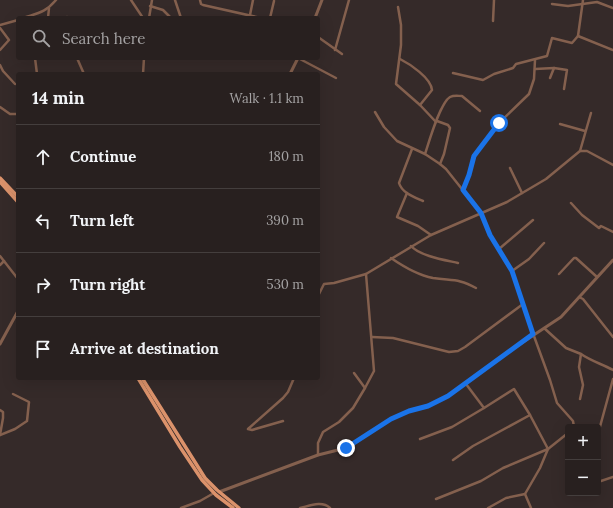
<!DOCTYPE html>
<html lang="en">
<head>
<meta charset="utf-8">
<style>
	body { margin:0; font-family:Lora,serif; background:#342d2c; color:#f1f3f6 }
	.controls { position:absolute; right:12px; bottom:12px; display:grid; overflow:hidden; border-radius:4px; box-shadow:0 4px 16px #0002 }
	.controls button { width:36px; height:36px; display:grid; place-items:center; padding:0; border:0; border-bottom:1px solid #443e3d; background:#28201f; color:#f1f3f6; font:20px sans-serif }
	.stop { position:absolute; width:12px; height:12px; margin:-9px; border:3px solid #1a73e8; border-radius:50%; background:#fff }
	.stop.end { background:#1a73e8; border-color:#fff; box-shadow:0 1px 4px #0008 }
	.list { margin:0; padding:0; list-style:none }
	h2 { display:flex; justify-content:space-between; align-items:center; height:52px; margin:0; padding:0 16px; font-size:17px }
	h2 small { font-size:13px; font-weight:400; color:#a5a3a4 }
	.list li { display:grid; grid-template-columns:26px 1fr auto; gap:12px; align-items:center; box-sizing:border-box; height:64px; padding:0 16px; border-top:1px solid #443e3d }
	.list b { display:block; font-size:15px; white-space:nowrap }
	.list em { font-size:13px; font-style:normal; color:#a5a3a4 }
	.icon { flex:none; width:22px; height:22px; fill:none; stroke:currentColor; stroke-width:2; stroke-linecap:round; stroke-linejoin:round }
	.map { position:relative; flex:none; width:613px; height:508px; overflow:hidden }
	.search { position:absolute; background:#28201f; box-shadow:0 4px 16px #0002; left:16px; top:16px; width:304px; height:44px; display:flex; align-items:center; gap:10px; box-sizing:border-box; padding:0 14px; border-radius:4px; color:#a5a3a4; font-size:15px }
	.panel { position:absolute; background:#28201f; box-shadow:0 4px 16px #0002; left:16px; top:72px; width:304px; height:308px; border-radius:4px }
	.map>svg:first-child { display:block }
</style>
</head>
<body>
<div class="map">
<svg width="613" height="508" viewBox="0 0 613 508">
	<rect width="100%" height="100%" fill="#352a29"/>
	<g fill="none" stroke-linecap="round" stroke-linejoin="round">
		<g stroke="#84604e" stroke-width="2.5">
			<path d="M131,0L143,18"/>
			<path d="M175,0L181,18"/>
			<path d="M200,0L201,4L203,5L261,18"/>
			<path d="M552,4L568,6L597,2L613,8"/>
			<path d="M150,6L163,10L171,18"/>
			<path d="M398,7L401,25V45L396,84L420,105L436,122"/>
			<path d="M250,15L253,0"/>
			<path d="M67,17V18"/>
			<path d="M23,18C38,13 45,13 56,0"/>
			<path d="M48,18L49,8"/>
			<path d="M149,18L152,0"/>
			<path d="M270,18L274,1"/>
			<path d="M493,21L494,0"/>
			<path d="M0,25L18,20"/>
			<path d="M0,28L9,40L0,50"/>
			<path d="M578,36L613,50"/>
			<path d="M318,37L342,54"/>
			<path d="M335,50L349,0"/>
			<path d="M35,58L37,74"/>
			<path d="M77,58L84,74"/>
			<path d="M298,58L336,78"/>
			<path d="M400,59C410,64 431,78 432,90L420,105"/>
			<path d="M0,65L3,71L15,84"/>
			<path d="M535,69L554,68L567,70L564,89"/>
			<path d="M453,73L483,80L494,74L513,68L516,64L547,56L552,38L572,43L578,36L583,0"/>
			<path d="M143,74L144,58"/>
			<path d="M550,78L554,68"/>
			<path d="M0,107L10,114H18"/>
			<path d="M375,112L384,127L397,141L425,154L440,164L446,169L481,213L490,235L512,271L523,306L550,380L557,403L573,421L574,427"/>
			<path d="M437,121L448,125L450,128L444,154L440,164"/>
			<path d="M560,124L585,131"/>
			<path d="M412,149L399,183C402,193 414,197 423,201"/>
			<path d="M580,151L591,113"/>
			<path d="M425,154C429,142 440,103 450,97C454,95 458,96 462,96L480,111"/>
			<path d="M510,168L522,193"/>
			<path d="M463,190L469,175L474,156L499,123L529,94L534,79L535,60"/>
			<path d="M407,193L397,217L418,226L431,235"/>
			<path d="M571,203L582,215L599,228L601,226L613,232"/>
			<path d="M411,246C420,256 445,260 458,263"/>
			<path d="M499,249L533,220"/>
			<path d="M0,256L18,279"/>
			<path d="M391,258C404,267 417,275 433,278C452,281 458,278 476,288"/>
			<path d="M0,265L4,261"/>
			<path d="M512,271L529,259L544,243"/>
			<path d="M559,274L574,258H576L597,277"/>
			<path d="M318,296L324,284L334,283L366,274L431,235L507,202L546,179L580,151H587L613,165"/>
			<path d="M579,297L583,299L613,337"/>
			<path d="M544,328L566,348L581,354L579,367L583,385L580,399"/>
			<path d="M372,337L393,338L449,352L458,351L465,347L523,304"/>
			<path d="M581,354C591,361 602,364 613,370"/>
			<path d="M354,373L365,388L374,371L366,274"/>
			<path d="M466,384L484,408L514,389L530,415L548,449L540,468L525,494L531,508"/>
			<path d="M0,410L3,412V418L0,435"/>
			<path d="M283,421L252,430L248,429L283,398L288,392L294,378"/>
			<path d="M598,434L613,379"/>
			<path d="M0,435L15,429L27,421L29,402L13,394"/>
			<path d="M420,439L452,427L484,408"/>
			<path d="M318,455V443L323,432L339,422L353,408L365,388"/>
			<path d="M453,460L473,446L530,415"/>
			<path d="M598,482L613,477"/>
			<path d="M436,499L481,481L503,468L548,449L568,433"/>
			<path d="M181,508L200,501L214,493"/>
			<path d="M300,508C309,506 322,500 330,508"/>
			<path d="M488,508L506,498L525,494"/>
		</g>
		<g stroke="#84604e" stroke-width="3">
			<path d="M315,18L322,0"/>
			<path d="M290,74L298,58"/>
			<path d="M0,344L18,311"/>
			<path d="M219,492L318,455L346,448L391,419L409,411L428,406L448,396L508,352L561,317L613,260"/>
		</g>
		<g stroke="#db926b" stroke-width="3.5">
			<path d="M0,178L18,197"/>
			<path d="M0,182L18,202"/>
			<path d="M138,378L180,447L202,480L216,495L233,508"/>
			<path d="M142,378L205,478L217,490L239,508"/>
		</g>
	</g>
	<g fill="none" stroke-linecap="round" stroke-linejoin="round">
		<path stroke="#1a73e8" stroke-width="5" d="M346,448L391,419L409,411L428,406L448,396L533,334L512,271L490,235L481,213L463,190L469,175L474,156L499,123"/>
	</g>
</svg>
<div class="controls">
<button>+</button>
<button>−</button>
</div>
<div class="stop" style="left:499px;top:123px"></div>
<div class="stop end" style="left:346px;top:448px"></div>
<div class="search"><svg class="icon" aria-label="search" viewBox="0 0 24 24"><circle cx="10" cy="10" r="6"/><path d="M15 15l6 6"/></svg>Search here</div>
<section class="panel">
<h2>14 min<small>Walk · 1.1 km</small></h2>
<ul class="list">
<li><svg class="icon" aria-label="ahead" viewBox="0 0 24 24"><path d="M12 20V5M6 11l6-6 6 6"/></svg><div><b>Continue</b></div><em>180 m</em></li>
<li><svg class="icon" aria-label="left" viewBox="0 0 24 24"><path d="M17 20v-9H6M10 6l-5 5 5 5"/></svg><div><b>Turn left</b></div><em>390 m</em></li>
<li><svg class="icon" aria-label="right" viewBox="0 0 24 24"><path d="M7 20v-9h11M14 6l5 5-5 5"/></svg><div><b>Turn right</b></div><em>530 m</em></li>
<li><svg class="icon" aria-label="arrive" viewBox="0 0 24 24"><path d="M6 21V4h12l-3 4 3 4H6"/></svg><div><b>Arrive at destination</b></div></li>
</ul>
</section>
</div>
</body>
</html>
